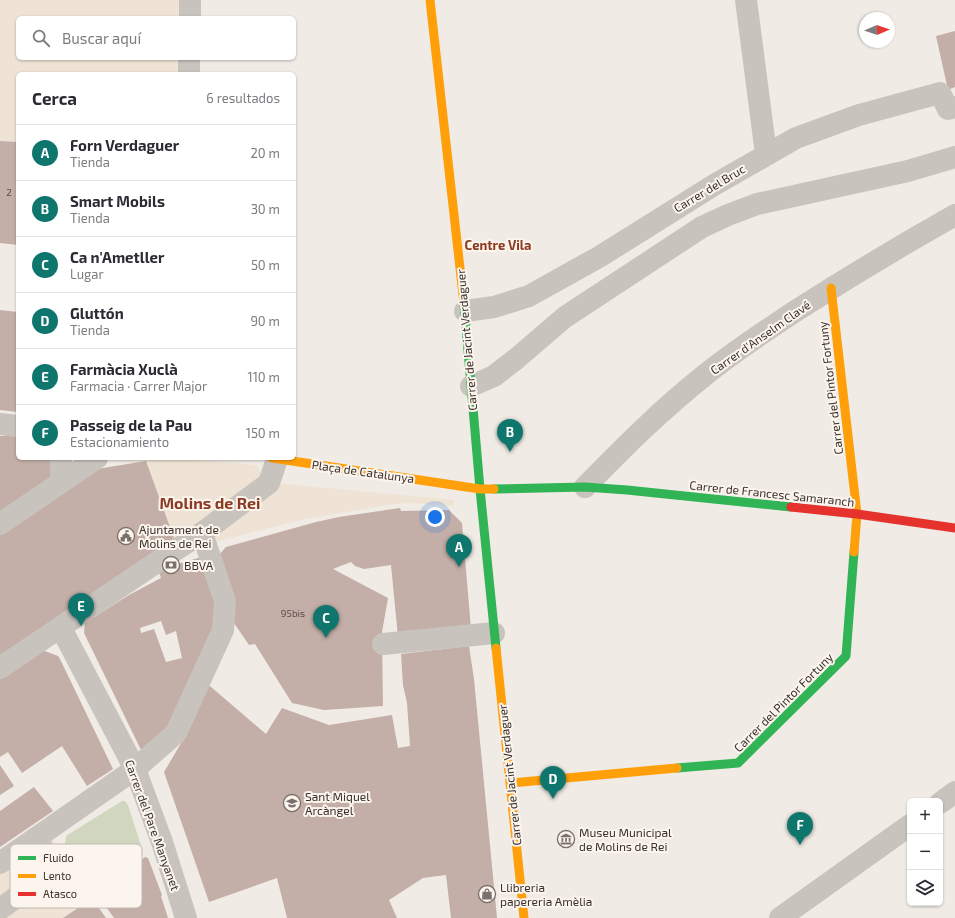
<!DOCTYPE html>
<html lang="es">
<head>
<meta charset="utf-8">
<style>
	body { margin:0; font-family:"Exo 2",sans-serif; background:#f2f2f3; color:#2b2b33 }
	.controls { position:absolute; right:12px; bottom:12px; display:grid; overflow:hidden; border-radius:6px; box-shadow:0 1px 3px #0004 }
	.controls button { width:36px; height:36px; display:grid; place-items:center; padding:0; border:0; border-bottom:1px solid #e1e1e2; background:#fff; color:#2b2b33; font:20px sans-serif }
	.compass { position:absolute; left:859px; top:12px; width:36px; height:36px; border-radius:50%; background:#fff; box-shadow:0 1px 3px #0004; rotate:88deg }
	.you { position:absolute; left:435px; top:517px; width:14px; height:14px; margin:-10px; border:3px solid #fff; border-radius:50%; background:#1a73e8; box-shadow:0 0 0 6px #1a73e833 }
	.badge { display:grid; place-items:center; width:26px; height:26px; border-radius:50%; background:#0f766e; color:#fff; font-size:13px; font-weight:700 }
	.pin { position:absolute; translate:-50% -33px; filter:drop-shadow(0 1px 2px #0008) }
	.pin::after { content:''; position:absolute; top:21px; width:14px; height:12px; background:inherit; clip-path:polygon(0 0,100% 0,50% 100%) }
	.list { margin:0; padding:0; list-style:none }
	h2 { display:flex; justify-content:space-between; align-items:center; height:52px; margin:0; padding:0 16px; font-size:17px }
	h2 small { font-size:13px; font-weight:400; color:#7c7c81 }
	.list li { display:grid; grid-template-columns:26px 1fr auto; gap:12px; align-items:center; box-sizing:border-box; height:56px; padding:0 16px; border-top:1px solid #e1e1e2 }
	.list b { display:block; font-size:15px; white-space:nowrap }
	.list p { margin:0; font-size:13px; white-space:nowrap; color:#7c7c81 }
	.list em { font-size:13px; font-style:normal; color:#7c7c81 }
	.icon { flex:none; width:22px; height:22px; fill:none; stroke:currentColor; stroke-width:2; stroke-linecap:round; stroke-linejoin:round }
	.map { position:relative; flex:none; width:955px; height:918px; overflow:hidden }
	.search { position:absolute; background:#fff; box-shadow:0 1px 3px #0004; left:16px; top:16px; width:280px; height:44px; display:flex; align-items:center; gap:10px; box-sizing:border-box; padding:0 14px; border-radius:6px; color:#7c7c81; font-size:15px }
	.panel { position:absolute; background:#fff; box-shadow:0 1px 3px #0004; left:16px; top:72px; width:280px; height:388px; border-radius:6px }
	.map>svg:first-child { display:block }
</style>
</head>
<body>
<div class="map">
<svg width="955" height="918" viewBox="0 0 955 918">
	<rect width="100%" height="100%" fill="#f0ebe5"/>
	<path fill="#d1d6bf" d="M122,801H125L128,805L143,852L141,855L99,879L93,882L90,881L65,844L66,836Z"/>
	<g fill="#eee3d5">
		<path d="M0,0H180V18H18V58H180V74H18V142L0,141Z"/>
		<path d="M155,459H184L257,465L264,482L454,500V506L408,503L394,504L305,519L206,544L175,541L146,461Z"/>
		<path d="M42,823L91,898L63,918H0V852Z"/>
	</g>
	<g fill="#c3afa7" fill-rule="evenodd">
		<path d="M955,31V87L948,90L936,36Z"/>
		<path d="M0,141L18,142V245L0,243Z"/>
		<path d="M0,310L18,312V412L0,410Z"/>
		<path d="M18,435V458H61V476L0,513V436Z"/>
		<path d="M146,461L175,541L0,656V534L97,469Z"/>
		<path d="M400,508L401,511L449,510L462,523L471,629L398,637L391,565L364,569L355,566L351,562L333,569L388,598L382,632L383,706L324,710L292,703L255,644L249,645L234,623L217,557L226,547L316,522L339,517Z"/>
		<path d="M205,556L218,607L210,639L174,727L143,754L84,633L85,623L129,595L161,578L158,570ZM161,621L166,635L176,631L182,658L166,662L154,629L141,633L140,628Z"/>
		<path d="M469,646L474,679L497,918H451L446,875L423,878L389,900L397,918H287L277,878L209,902L164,772L186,735L204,681L266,734L282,708L329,725L392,715L398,748L410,746L407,703L403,685L401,654Z"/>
		<path d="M42,650L58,656L60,659L113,769L87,786L62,746L22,773L8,752L0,757V679Z"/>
		<path d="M0,765L14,786L0,795Z"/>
		<path d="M34,787L53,811L0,847V811Z"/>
		<path d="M145,857L148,858L162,895L161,896L168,918H114L104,904L99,908L106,918H63L129,874L126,871Z"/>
	</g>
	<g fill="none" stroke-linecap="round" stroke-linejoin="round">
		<g stroke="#c9c3be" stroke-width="22">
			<path d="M746,0L766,154"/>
			<path d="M190,18V0"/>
			<path d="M189,74V58"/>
			<path d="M465,311L494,307L529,296L599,257L714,185L796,138L859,115L940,93L948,109L955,107"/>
			<path d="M471,386L494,376L516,359L565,317L702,227L728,215L757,204L908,171L955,157"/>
			<path d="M0,424L18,426"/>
			<path d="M61,458V476"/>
			<path d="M585,487C623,448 662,409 705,375C733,352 764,332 794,312C847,278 900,246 955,215"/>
			<path d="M0,524L97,458"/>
			<path d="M61,628L135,769L162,842L186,918"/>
			<path d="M383,644L494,633"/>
			<path d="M0,668L166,556L202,533L269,483L277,459"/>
			<path d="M940,803L955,792"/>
			<path d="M0,863L36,838"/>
			<path d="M0,909L55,869L36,838L135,769L176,733L223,630L225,601L202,533"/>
			<path d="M780,918L910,825"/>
		</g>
		<g stroke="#30b455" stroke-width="9">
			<path d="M464,304L480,489L496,648"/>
			<path d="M494,489L585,487L627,490L791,507"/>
			<path d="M677,768L738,763L846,656L854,552"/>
		</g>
		<g stroke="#ff9f0a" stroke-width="9">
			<path d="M430,0L464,304"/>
			<path d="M831,288L857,514L854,552"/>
			<path d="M272,458L480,489H494"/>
			<path d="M496,648L524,918"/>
			<path d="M511,783L677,768"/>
		</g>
		<path stroke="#e5322d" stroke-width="9" d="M791,507L857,514L955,528"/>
	</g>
	<defs>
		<g id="civic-ring" transform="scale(0.9)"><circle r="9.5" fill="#fbf5ee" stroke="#7a716c" stroke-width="1.5"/><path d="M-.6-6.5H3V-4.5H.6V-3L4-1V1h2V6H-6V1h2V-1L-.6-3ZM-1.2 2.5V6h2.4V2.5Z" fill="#7a716c"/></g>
		<g id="bank-ring" transform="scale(0.9)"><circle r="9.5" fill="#fbf5ee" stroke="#7a716c" stroke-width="1.5"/><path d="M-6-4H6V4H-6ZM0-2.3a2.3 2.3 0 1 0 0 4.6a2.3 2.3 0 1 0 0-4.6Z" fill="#7a716c"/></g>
		<g id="school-ring" transform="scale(0.9)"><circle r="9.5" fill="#fbf5ee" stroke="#7a716c" stroke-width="1.5"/><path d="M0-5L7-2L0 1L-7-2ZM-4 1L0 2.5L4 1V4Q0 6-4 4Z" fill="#7a716c"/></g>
		<g id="museum-ring" transform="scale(0.9)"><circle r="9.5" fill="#fbf5ee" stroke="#7a716c" stroke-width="1.5"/><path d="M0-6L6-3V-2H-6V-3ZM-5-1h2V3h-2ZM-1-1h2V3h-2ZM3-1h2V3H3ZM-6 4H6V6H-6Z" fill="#7a716c"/></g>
		<g id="shop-ring" transform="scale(0.9)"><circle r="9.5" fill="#fbf5ee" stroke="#7a716c" stroke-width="1.5"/><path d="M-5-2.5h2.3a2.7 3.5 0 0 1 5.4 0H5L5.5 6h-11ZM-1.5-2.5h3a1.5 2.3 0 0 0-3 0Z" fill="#7a716c"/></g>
	</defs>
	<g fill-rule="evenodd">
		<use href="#civic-ring" x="126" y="536"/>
		<use href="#bank-ring" x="171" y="565"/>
		<use href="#school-ring" x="292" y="803"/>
		<use href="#museum-ring" x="566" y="839"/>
		<use href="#shop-ring" x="487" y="894"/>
	</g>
	<g text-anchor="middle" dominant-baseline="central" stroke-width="4" stroke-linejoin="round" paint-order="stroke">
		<g font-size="10" fill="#5d504a">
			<text x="9" y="192">2</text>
			<text x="293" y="613">95bis</text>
		</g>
		<g font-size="12" fill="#3b302b" stroke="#fbf5ee">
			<text transform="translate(709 188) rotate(-31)">Carrer del Bruc</text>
			<text transform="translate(760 337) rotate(-35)">Carrer d'Anselm Clavé</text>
			<text transform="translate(466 340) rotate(-95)">Carrer de Jacint Verdaguer</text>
			<text transform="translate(830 388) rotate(-97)">Carrer del Pintor Fortuny</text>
			<text transform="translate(363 471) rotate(8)">Plaça de Catalunya</text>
			<text transform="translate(772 493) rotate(6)">Carrer de Francesc Samaranch</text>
			<text transform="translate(783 702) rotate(-45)">Carrer del Pintor Fortuny</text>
			<text transform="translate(509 775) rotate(-96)">Carrer de Jacint Verdaguer</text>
			<text transform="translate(153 825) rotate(70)">Carrer del Pare Manyanet</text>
		</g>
		<g font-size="12" fill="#3b302b" stroke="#fbf5ee" text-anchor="start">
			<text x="139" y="529">Ajuntament de<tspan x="139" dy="14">Molins de Rei</tspan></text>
			<text x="184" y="565">BBVA</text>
			<text x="305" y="796">Sant Miquel<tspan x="305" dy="14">Arcàngel</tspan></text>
			<text x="579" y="832">Museu Municipal<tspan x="579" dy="14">de Molins de Rei</tspan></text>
			<text x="500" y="887">Llibreria<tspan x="500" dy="14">papereria Amèlia</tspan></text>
		</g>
		<g font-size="13" font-weight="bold" fill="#8c3b22" stroke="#fbf5ee">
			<text x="498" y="245">Centre Vila</text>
		</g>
		<g font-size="16" font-weight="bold" fill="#8c3b22" stroke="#fbf5ee">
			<text x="210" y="502">Molins de Rei</text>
		</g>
	</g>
	<rect x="10" y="844" width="132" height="64" rx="6" fill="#fbf5ee" stroke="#c1bab4" stroke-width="1"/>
	<rect x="18" y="856" width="18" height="4" fill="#30b455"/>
	<rect x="18" y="874" width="18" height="4" fill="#ff9f0a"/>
	<rect x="18" y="892" width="18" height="4" fill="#e5322d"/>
	<g font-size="11" fill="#3b302b">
		<text x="43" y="862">Fluido</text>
		<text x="43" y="880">Lento</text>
		<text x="43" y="898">Atasco</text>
	</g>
</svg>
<div class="controls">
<button>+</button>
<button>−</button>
<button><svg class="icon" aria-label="layers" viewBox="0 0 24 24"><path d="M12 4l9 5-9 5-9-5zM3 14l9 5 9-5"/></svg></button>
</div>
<svg class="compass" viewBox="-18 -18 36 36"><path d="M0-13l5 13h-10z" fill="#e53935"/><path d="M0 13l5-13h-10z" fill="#7c7c81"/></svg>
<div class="you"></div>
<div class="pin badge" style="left:459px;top:567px">A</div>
<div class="pin badge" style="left:510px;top:452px">B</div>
<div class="pin badge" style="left:326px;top:638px">C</div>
<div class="pin badge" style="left:553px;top:799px">D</div>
<div class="pin badge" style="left:81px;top:626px">E</div>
<div class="pin badge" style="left:800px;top:845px">F</div>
<div class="search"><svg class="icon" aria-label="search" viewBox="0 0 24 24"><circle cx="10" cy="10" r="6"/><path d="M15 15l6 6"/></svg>Buscar aquí</div>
<section class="panel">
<h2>Cerca<small>6 resultados</small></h2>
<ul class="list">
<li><span class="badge">A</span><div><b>Forn Verdaguer</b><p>Tienda</p></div><em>20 m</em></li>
<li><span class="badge">B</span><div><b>Smart Mobils</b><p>Tienda</p></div><em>30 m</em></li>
<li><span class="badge">C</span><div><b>Ca n'Ametller</b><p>Lugar</p></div><em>50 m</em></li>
<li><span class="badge">D</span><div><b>Gluttón</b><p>Tienda</p></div><em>90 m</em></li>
<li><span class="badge">E</span><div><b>Farmàcia Xuclà</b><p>Farmacia · Carrer Major</p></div><em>110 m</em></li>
<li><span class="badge">F</span><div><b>Passeig de la Pau</b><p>Estacionamiento</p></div><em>150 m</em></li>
</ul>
</section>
</div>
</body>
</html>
